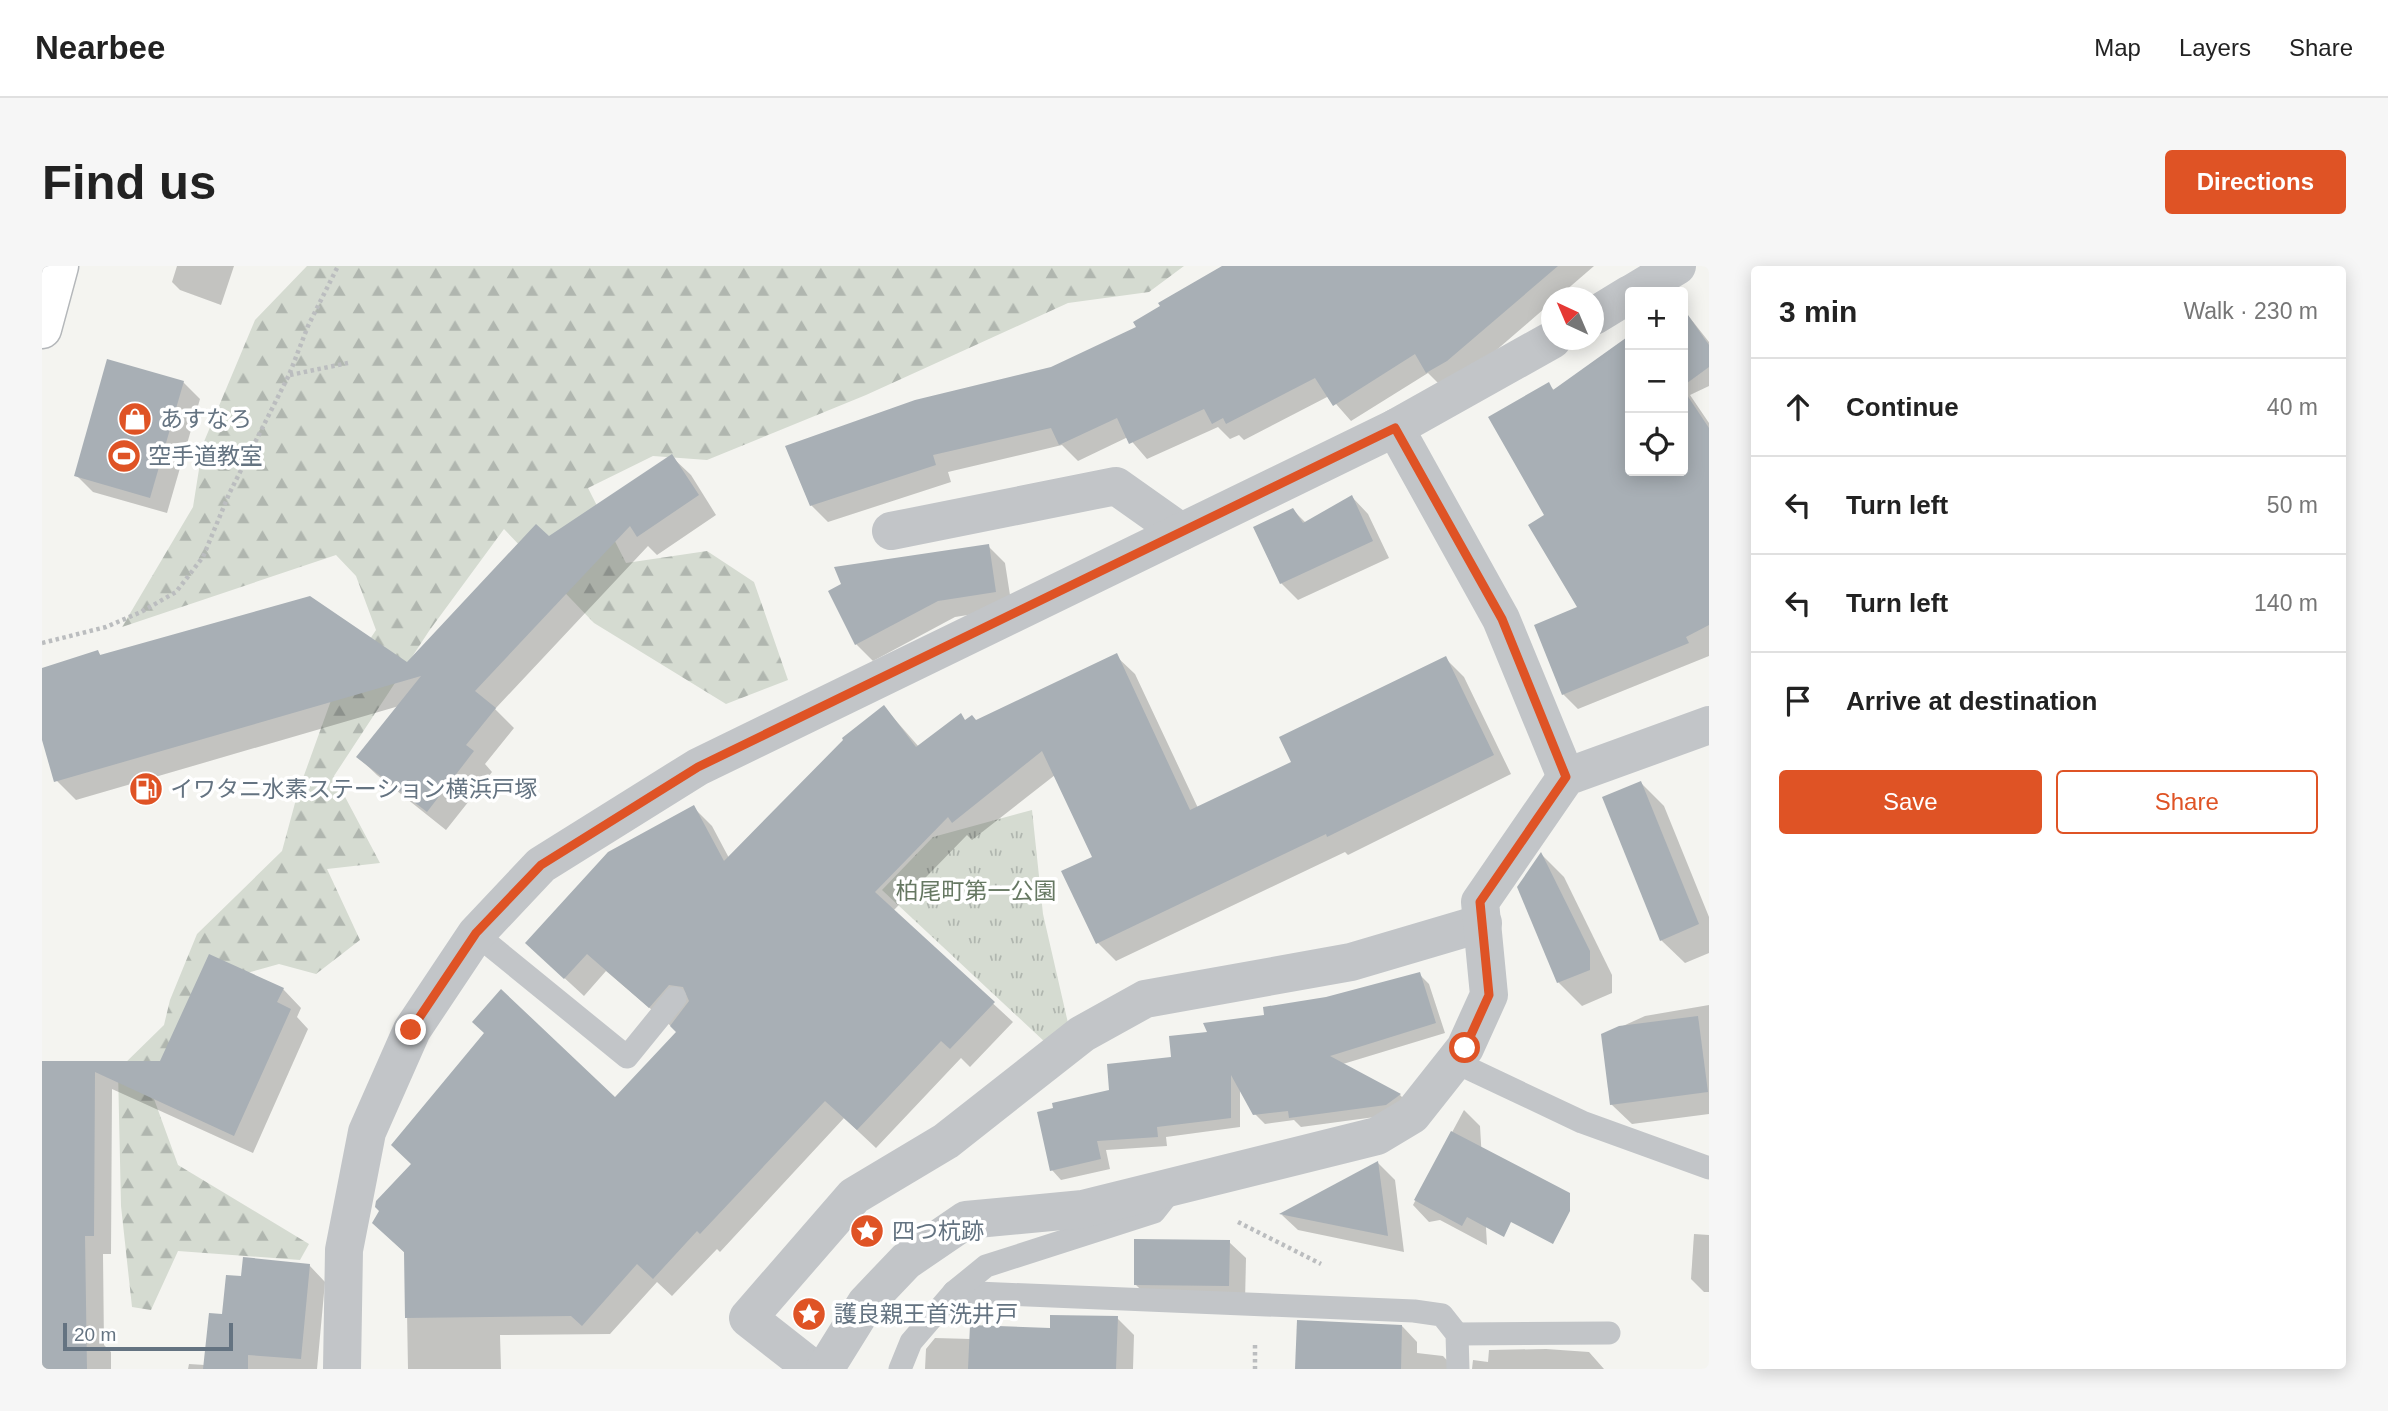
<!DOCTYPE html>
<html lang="en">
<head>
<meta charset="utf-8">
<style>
	body { margin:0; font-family:Arial,"Noto Sans JP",sans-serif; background:#f6f6f6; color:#222 }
	.controls { position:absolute; right:21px; top:21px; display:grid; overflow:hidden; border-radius:7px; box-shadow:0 4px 18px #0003 }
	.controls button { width:63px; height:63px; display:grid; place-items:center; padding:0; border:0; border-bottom:2px solid #e0e0e0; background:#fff; color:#222; font:35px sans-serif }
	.compass { position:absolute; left:1499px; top:21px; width:63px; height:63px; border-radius:50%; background:#fff; box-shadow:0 4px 18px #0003; rotate:316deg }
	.scale { position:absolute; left:21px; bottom:18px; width:170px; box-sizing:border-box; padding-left:7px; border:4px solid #647381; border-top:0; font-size:19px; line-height:24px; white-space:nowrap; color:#647381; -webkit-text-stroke:5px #fff; paint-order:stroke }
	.stop { position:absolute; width:21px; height:21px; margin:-16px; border:5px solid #df5325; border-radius:50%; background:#fff }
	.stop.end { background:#df5325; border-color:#fff; box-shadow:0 2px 7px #0008 }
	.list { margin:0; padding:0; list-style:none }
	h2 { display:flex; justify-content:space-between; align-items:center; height:91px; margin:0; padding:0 28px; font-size:30px }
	h2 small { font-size:23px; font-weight:400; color:#767676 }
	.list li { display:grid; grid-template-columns:46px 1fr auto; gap:21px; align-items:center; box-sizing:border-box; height:98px; padding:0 28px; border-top:2px solid #e0e0e0 }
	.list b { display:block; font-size:26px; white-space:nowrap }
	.list em { font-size:23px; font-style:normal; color:#767676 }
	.actions { display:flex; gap:14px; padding:21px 28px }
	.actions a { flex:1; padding:16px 0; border:2px solid #df5325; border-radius:7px; text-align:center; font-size:24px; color:#df5325 }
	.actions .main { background:#df5325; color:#fff }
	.icon { flex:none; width:38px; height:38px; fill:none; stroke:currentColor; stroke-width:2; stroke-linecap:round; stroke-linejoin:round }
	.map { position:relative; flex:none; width:1667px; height:1103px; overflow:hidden; border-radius:7px }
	header { display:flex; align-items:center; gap:42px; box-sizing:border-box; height:98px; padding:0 35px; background:#fff; border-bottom:2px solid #e0e0e0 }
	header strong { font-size:33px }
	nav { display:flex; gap:38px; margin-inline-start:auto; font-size:24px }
	.intro { display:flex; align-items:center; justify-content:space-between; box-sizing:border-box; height:168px; padding:0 42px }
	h1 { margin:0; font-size:49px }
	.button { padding:18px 32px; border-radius:7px; background:#df5325; color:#fff; font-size:24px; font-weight:700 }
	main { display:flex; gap:42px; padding:0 42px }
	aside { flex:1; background:#fff; border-radius:7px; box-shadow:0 4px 18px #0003 }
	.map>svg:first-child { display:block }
</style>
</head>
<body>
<header>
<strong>Nearbee</strong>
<nav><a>Map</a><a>Layers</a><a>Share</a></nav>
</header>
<div class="intro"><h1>Find us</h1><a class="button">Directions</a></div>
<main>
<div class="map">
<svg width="1667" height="1103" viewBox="0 0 1667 1103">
	<defs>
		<pattern id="grass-tufts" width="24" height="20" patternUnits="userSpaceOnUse" patternTransform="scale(1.75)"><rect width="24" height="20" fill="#d5dbd1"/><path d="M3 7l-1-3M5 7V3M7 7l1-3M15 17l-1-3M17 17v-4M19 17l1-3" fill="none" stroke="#b0b6af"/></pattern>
		<pattern id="forest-firs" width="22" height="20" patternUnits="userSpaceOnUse" patternTransform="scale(1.75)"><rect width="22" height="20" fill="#d5dbd1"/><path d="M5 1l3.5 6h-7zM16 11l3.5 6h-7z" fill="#b0b6af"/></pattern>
	</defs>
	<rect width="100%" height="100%" fill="#f4f4f0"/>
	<path fill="url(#grass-tufts)" d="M990,544L1001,648L1026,757L1004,777L840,624L891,571Z"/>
	<path fill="url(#forest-firs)" d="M265,0H1142L1107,26L1026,37L824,129L665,194L611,190L546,222L584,297L665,285L712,316L746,414L684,438L552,357L462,263L387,365L292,510L338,597L285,603L318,674L274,708L237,698L162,719L108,822L136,899L267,978L258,994L136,985L109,1044L90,1041L79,940L76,804L122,759L128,734L155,668L240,585L256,526L291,429L334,364L314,310L294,289L80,361L151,241L161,178L213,54Z"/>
	<g fill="#0003">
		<path d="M135,0H192L179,39L138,24L130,16Z"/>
		<path d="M1183,0H1552L1515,32H1510V36L1422,112L1402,123L1386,107L1309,155L1287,130L1202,174L1197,169L1188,173L1176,161L1105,193L1086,171L1036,195L1020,179L906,206L909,216L786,256L769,239L1009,103L1096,62Z"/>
		<path d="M1641,43L1667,76V120L1648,129L1667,157V390L1536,443L1521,428L1538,342L1505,250L1506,118L1513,125L1588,71V205H1641Z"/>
		<path d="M141,116L158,133L125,247L51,226L34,209Z"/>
		<path d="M630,191L649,209L674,249L615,289L606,280L453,443L472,462L443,498L450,506L404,564L335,509L316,491L357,440L34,534L15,515L0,467V403L56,386L60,391L365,398L507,272Z"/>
		<path d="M1310,231L1326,248L1347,292L1256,334L1239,317L1251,244L1264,257Z"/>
		<path d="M946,280L963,297L970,342L913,351L831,395L814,378Z"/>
		<path d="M1074,390L1093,408L1156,542L1251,496L1403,392L1422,411L1469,508L1306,589L1303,586L1074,695L1056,677L1052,592L1013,509L930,574L925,569L851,645L971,756L928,801L919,792L834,882L802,852L678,986L675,983L630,1030L615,1016L568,1068L458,1069L459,1103H366L364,988L332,957L371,898L573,833L636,766L564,705L542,730L504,695L651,541L670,560L687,592L842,441L877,481L924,455L934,456Z"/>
		<path d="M1599,517L1622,540L1667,651V687L1643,697L1619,674Z"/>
		<path d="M1499,588L1522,611L1570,709V727L1540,740L1516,716Z"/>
		<path d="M1377,708L1387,718L1403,767L1301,798L1358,829L1367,838L1355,848L1259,861L1252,854L1223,858L1213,848L1198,822V861L1124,871L1125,880L1064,884L1068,903L1019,914L1010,904L1069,826L1131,793L1168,767Z"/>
		<path d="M241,723L259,742L255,751L266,763L211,887L70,823L69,988H61L62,1079L69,1086V1103H0V797H119Z"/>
		<path d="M1667,739V848L1590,858L1569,838L1561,769L1603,750Z"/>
		<path d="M1422,844L1438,860L1445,979L1398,954L1387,956L1371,939Z"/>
		<path d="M1336,897L1353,914L1362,986L1256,964L1240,949Z"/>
		<path d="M1652,968L1667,969V1026H1662L1649,1013Z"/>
		<path d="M1187,976L1204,992L1203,1036L1111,1035L1094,1019Z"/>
		<path d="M267,999L283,1016L275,1103H146L147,1098L163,1099L200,1012Z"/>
		<path d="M1075,1052L1092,1069L1091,1103H883L884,1083L893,1072L929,1073L1010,1064Z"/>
		<path d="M1360,1060L1375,1076V1087L1401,1090L1413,1103H1255Z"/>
		<path d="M1504,1083L1547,1086L1562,1103H1430L1431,1094L1446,1096L1447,1084Z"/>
	</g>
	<g fill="#a8afb5">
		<path d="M1180,0H1516L1405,95L1384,107L1373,88L1291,140L1273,112L1184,158L1181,152L1170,158L1162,143L1087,178L1075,152L1017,179L1009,162L891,189L894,199L768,240L743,180L873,134L1009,101L1094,61L1091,56L1118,40L1116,37Z"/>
		<path d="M1641,42L1667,79V101L1641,120Z"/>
		<path d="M1588,69V205H1641V123L1667,162V359L1644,371L1647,377L1520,429L1492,359L1535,341L1486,259L1502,249L1446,151L1507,116L1511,124Z"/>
		<path d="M65,93L142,115L108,232L32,210Z"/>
		<path d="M630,188L657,229L595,271L588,260L433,425L454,442L424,479L432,485L385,546L314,491L379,410L12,516L0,474V402L56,384L58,389L268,330L365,396L494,258L507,270Z"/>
		<path d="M1310,229L1331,275L1238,318L1211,261L1251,242L1261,257Z"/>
		<path d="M947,278L954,326L896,335L813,379L786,325L799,318L792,301Z"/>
		<path d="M1075,387L1148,544L1249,496L1237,471L1404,390L1452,489L1285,571L1284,568L1054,678L1019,605L1050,591L1000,485L910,557L906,551L833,626L953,736L908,783L899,775L815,864L783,835L658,968L655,965L611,1013L595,998L540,1060L529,1050L363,1052L362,986L330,957L337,945L333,941L334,935L369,898L349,879L442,767L430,756L459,723L573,831L634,766L628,760L647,735L641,721L627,719L607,742L545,688L522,713L483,677L566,586L652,539L682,595L801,474L800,472L842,439L874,481L919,447L923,454L930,449L934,454Z"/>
		<path d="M1599,515L1657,658L1618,675L1560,531Z"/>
		<path d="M1499,586L1548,685V704L1515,717L1475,621Z"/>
		<path d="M167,688L242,722L235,736L249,743L192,870L53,806L52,970H43L45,1103H0V795H118Z"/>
		<path d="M1378,706L1394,757L1288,790L1359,828L1344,839L1247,852L1246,845L1211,849L1189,809V852L1115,861L1116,871L1055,875L1059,893L1008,905L995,846L1011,842L1010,837L1067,824L1065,798L1129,791L1127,770L1165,766L1161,757L1222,749L1221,741L1284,731Z"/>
		<path d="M1656,750L1666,826L1568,839L1559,768L1577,760Z"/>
		<path d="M1409,865L1528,927V945L1511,978L1469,956L1462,971L1425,951L1420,960L1372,934Z"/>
		<path d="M1336,895L1346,970L1237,948Z"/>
		<path d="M1092,973L1188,974L1187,1020L1092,1019Z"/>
		<path d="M201,991L268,998L259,1093L206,1089V1103H161L167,1047L180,1048L184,1009L199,1010Z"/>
		<path d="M1008,1049L1076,1050L1074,1103H926L928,1059L1008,1062Z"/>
		<path d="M1255,1054L1360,1059L1359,1103H1253Z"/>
	</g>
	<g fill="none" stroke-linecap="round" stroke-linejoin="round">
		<g stroke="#b4b7ba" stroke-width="41">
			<path id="trunk" d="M0,63L17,0"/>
		</g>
		<g stroke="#bbbdbf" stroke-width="4.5" stroke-dasharray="3.5 3.5" stroke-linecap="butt">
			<path d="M248,109L306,97"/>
			<path d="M0,377L64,361L99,346L134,326L161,291L187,228L247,109L266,60L296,0"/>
			<path d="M1196,956L1279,998"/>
			<path d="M1213,1079V1103"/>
		</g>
		<g stroke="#c2c5c8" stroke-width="23">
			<path d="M434,668L585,791L633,732"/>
			<path d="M1413,796L1540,856L1667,902"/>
			<path d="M912,1026L1372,1045L1400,1049L1415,1068L1416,1103"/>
			<path d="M1415,1068L1567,1067"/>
			<path d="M858,1103L869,1076L912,1026L944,1000L1112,946L1131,922"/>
		</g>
		<g stroke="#c2c5c8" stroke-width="38">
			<path d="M1592,26L1635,0"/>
			<path d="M1552,50L1588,28"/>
			<path d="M1353,162L1459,353L1524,511"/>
			<path d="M849,265L1074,220L1139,266"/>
			<path d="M300,1103L302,984L325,866L370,764L434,668L499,599L656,501L1353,162L1510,74"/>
			<path d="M771,1103L706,1052L812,930L904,875L1040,768L1103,733L1309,696L1441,657"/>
			<path d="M783,1103L824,1037L864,995L924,954L1041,943L1335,870L1370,849L1423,782L1447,729L1438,636L1524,511L1667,459"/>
		</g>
		<use href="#trunk" stroke="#fff" stroke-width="38"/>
	</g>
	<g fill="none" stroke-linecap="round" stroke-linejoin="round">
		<path stroke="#df5325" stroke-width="9" d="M369,764L434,667L499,599L656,501L1353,162L1460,353L1524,511L1438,636L1447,729L1423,782"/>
	</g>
	<defs>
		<g id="shop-disc" transform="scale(1.75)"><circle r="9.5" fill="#df5325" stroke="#fff"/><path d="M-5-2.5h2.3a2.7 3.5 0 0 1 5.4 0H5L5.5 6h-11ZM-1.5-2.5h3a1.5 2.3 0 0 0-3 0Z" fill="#fff"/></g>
		<g id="stadium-disc" transform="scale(1.75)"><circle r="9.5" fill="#df5325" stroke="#fff"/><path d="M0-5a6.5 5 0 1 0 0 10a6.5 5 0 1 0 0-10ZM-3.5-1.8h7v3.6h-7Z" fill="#fff"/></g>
		<g id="fuel-disc" transform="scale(1.75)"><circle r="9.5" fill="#df5325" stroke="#fff"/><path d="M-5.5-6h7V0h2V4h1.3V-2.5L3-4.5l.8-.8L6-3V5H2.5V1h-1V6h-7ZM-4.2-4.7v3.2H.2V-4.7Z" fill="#fff"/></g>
		<g id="sight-disc" transform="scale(1.75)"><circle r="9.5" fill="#df5325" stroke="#fff"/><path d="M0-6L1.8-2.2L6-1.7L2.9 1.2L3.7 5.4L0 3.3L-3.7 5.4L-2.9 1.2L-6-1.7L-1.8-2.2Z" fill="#fff"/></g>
	</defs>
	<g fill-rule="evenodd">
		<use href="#shop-disc" x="93" y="153"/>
		<use href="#stadium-disc" x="82" y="190"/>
		<use href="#fuel-disc" x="104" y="523"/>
		<use href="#sight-disc" x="825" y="965"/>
		<use href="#sight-disc" x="767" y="1048"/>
	</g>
	<g text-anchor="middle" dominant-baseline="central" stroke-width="7" stroke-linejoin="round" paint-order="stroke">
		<g font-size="23" fill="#647381" stroke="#fff" text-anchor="start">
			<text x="118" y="153">あすなろ</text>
			<text x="106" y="190">空手道教室</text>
			<text x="128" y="523">イワタニ水素ステーション横浜戸塚</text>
			<text x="850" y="965">四つ杭跡</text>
			<text x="792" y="1048">護良親王首洗井戸</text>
		</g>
		<g font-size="23" fill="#667862" stroke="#fff">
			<text x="934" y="625">柏尾町第一公園</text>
		</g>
	</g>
</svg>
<div class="controls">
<button>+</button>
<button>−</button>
<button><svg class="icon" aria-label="locate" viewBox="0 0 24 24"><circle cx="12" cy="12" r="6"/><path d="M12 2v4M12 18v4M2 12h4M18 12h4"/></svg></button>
</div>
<svg class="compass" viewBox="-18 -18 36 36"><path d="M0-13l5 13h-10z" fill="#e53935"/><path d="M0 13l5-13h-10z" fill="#767676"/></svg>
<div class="scale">20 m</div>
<div class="stop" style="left:1423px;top:782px"></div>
<div class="stop end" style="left:369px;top:764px"></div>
</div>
<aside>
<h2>3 min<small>Walk · 230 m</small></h2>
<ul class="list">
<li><svg class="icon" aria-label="ahead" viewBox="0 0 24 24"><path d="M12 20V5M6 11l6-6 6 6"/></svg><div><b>Continue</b></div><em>40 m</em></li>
<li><svg class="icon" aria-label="left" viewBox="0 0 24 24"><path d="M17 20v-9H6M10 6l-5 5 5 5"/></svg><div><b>Turn left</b></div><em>50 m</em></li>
<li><svg class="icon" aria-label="left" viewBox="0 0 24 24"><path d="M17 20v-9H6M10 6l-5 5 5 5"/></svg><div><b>Turn left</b></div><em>140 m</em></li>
<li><svg class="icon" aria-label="arrive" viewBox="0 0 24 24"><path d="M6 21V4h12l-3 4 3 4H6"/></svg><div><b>Arrive at destination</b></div></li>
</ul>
<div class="actions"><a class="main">Save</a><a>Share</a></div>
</aside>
</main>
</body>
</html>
